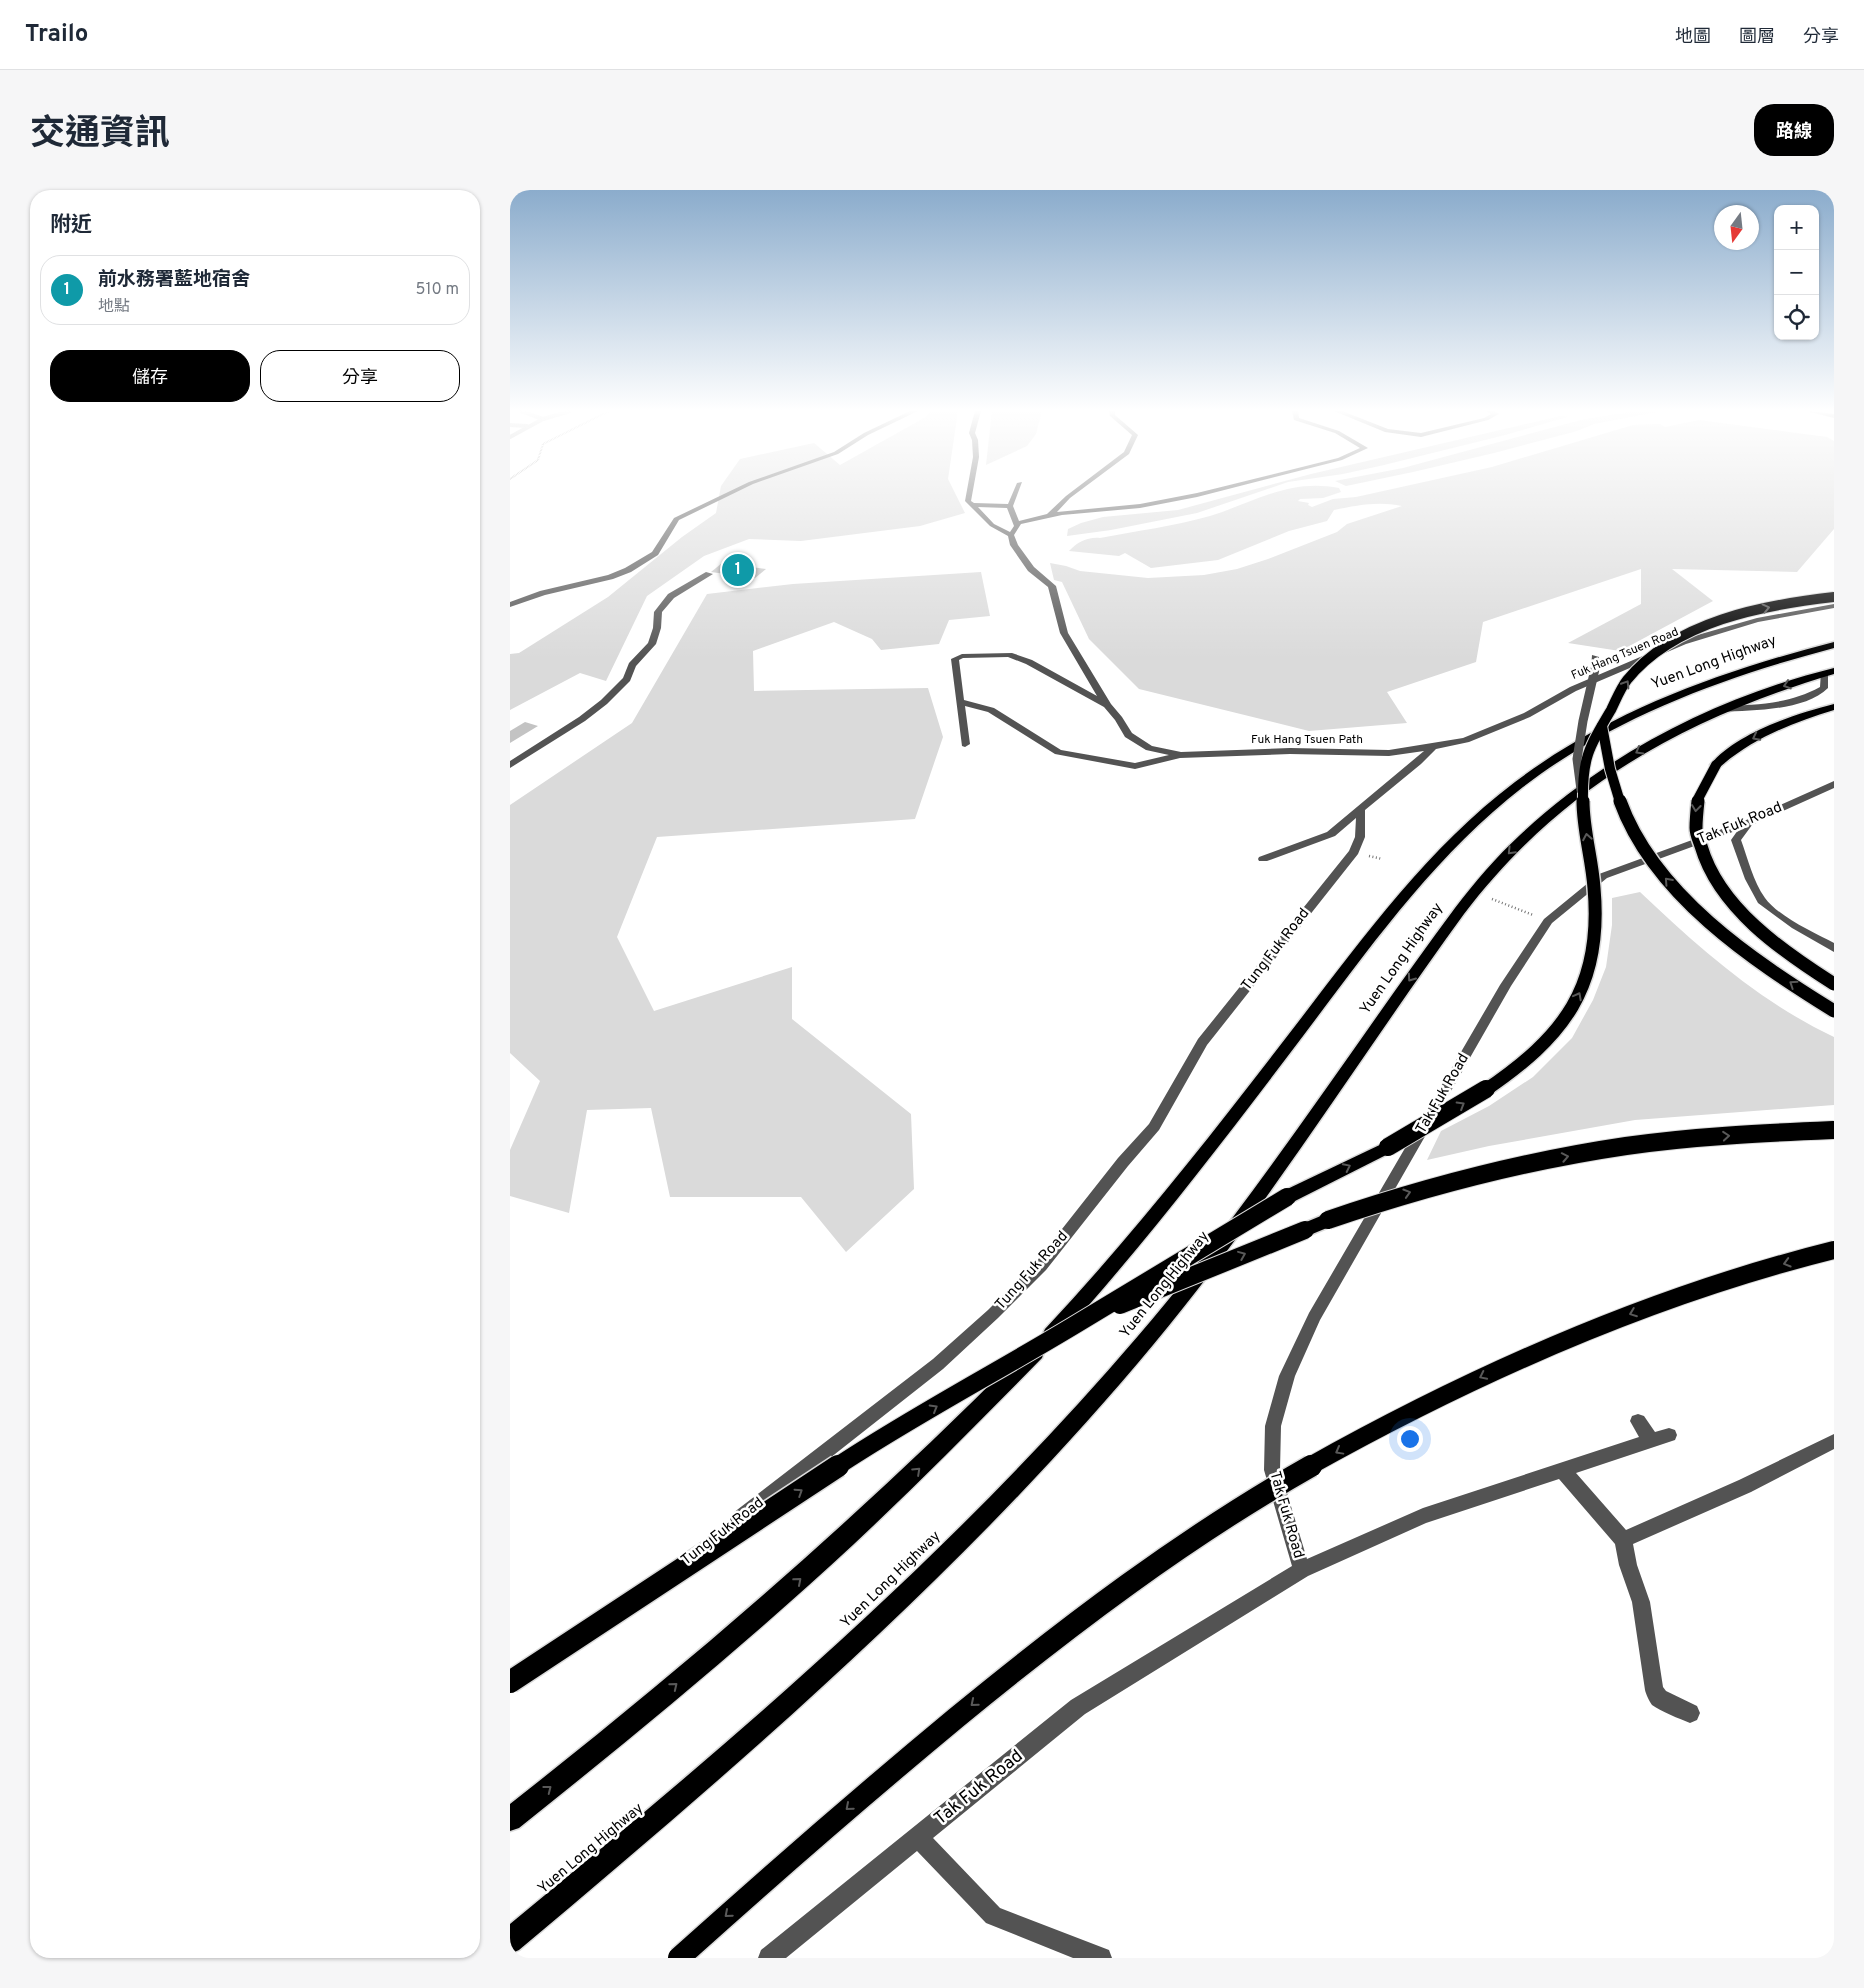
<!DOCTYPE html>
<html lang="zh-TW">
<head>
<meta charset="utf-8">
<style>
	body { margin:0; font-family:Overpass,"Noto Sans TC",sans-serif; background:#f6f6f7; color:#1f2937 }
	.controls { position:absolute; right:15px; top:15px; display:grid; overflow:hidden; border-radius:10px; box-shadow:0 1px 4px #0004 }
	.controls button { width:45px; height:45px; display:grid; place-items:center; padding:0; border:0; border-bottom:1px solid #e0e1e3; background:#fff; color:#1f2937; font:25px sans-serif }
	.compass { position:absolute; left:1204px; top:15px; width:45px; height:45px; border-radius:50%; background:#fff; box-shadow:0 1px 4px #0004; rotate:195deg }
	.you { position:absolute; left:899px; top:1248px; width:18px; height:18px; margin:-12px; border:4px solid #fff; border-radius:50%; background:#1a73e8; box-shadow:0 0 0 8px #1a73e833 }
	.badge { display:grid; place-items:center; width:32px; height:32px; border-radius:50%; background:#000; color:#fff; font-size:16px; font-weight:700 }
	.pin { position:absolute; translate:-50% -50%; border:2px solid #fff; box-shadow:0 1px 5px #0006 }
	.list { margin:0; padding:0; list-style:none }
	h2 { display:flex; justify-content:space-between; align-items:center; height:65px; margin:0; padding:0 20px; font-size:21px }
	h2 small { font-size:16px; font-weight:400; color:#747a83 }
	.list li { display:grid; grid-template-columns:32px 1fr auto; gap:15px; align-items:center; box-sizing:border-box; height:70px; margin:0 10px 10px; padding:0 10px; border:1px solid #e0e1e3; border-radius:20px }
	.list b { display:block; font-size:19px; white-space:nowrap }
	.list p { margin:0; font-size:16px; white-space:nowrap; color:#747a83 }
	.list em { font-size:16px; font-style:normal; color:#747a83 }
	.actions { display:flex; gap:10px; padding:15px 20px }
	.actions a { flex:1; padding:11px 0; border:1px solid #000; border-radius:20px; text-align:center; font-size:18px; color:#000 }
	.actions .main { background:#000; color:#fff }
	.icon { flex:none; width:28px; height:28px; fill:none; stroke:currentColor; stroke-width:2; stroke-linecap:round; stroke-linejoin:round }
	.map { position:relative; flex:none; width:1324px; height:1768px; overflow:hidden; border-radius:20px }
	header { display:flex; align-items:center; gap:30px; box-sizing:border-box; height:70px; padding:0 25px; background:#fff; border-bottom:1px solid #e0e1e3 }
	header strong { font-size:24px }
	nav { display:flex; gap:28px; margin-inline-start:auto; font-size:18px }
	.intro { display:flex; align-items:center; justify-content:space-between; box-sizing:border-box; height:120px; padding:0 30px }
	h1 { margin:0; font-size:35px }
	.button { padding:12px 22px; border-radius:20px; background:#000; color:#fff; font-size:18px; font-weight:700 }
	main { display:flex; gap:30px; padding:0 30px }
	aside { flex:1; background:#fff; border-radius:20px; box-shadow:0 1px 4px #0004 }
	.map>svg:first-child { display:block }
</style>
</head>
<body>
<header>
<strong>Trailo</strong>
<nav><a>地圖</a><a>圖層</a><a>分享</a></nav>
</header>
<div class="intro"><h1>交通資訊</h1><a class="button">路線</a></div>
<main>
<aside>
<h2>附近<small></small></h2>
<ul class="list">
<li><span class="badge" style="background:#0f9aa8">1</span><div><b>前水務署藍地宿舍</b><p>地點</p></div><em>510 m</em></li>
</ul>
<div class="actions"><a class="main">儲存</a><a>分享</a></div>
</aside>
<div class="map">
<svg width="1324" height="1768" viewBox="0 0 1324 1768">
	<rect width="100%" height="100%" fill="#fff"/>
	<g fill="#dadada">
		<path d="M422,221H448L438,289L455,323L410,336L291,351L239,349L194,366L137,406L96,491L70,483L0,520V464L9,463L98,407L172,347L206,323L211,296L230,269L304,253L330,275L414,228Z"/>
		<path d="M482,221H532L526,244L517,256L476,275Z"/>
		<path d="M1124,221H1152L1084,234L1067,241L984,263L903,282L836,296L825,291L893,278L1071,230Z"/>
		<path d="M1051,226L1057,227L995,245L874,275L833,284L778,292L687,323L601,340L557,346L558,339L571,333L593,327L668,320L801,284Z"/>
		<path d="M1189,230L1317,247L1324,251V339L1287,382L1162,379L1203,411L1110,461L1058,453L1131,414V379L973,432L966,472L877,502L897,533L799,541L629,499L579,449L552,392L544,390L540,373L556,376L570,381L638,388L694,385L727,379L758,369L827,342L837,334L892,316C869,311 847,315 824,320L817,331L779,341L708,370L641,378L615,363L609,366L559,361C568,352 577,347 590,348C627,341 664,336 700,326C745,312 780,288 829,298L831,302L813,308L790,309L788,311L799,313L798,315L802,317L823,309L846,307L982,277L1123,235L1150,234L1155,237Z"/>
		<path d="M471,382L480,426L439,430L429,454L371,460L362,449L324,432L243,461L244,501L418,498L433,547L405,629L147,647L107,747L144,821L282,777V829L401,924L404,999L336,1062L291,1007H160L141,918L77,920L59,1023L0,1006V960L30,891L0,863V615L122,533L197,404L283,394Z"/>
		<path d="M1130,702C1189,758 1250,812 1324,847V915L1125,930L979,956L917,970L931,941L979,916L1023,887L1062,848L1083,810L1096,777L1102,735V708Z"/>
	</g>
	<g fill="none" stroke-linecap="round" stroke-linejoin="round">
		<g stroke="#a1a1a1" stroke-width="4">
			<path d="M11,221L33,229"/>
			<path d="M0,235L17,236"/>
			<path d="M0,247L33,229L60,221"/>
		</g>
	</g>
	<g fill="#c3c3c3">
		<path d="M212,373L256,379L245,388L201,382Z"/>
		<path d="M15,532L28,536L0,553V541Z"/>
	</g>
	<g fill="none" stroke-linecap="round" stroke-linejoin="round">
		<g stroke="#dbdbdb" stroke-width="3">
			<g id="highway">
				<path d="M1324,452V458C1214,487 1104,527 1013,597C923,667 858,760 790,850C712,953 634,1055 547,1151L541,1153L535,1151L532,1145L535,1139C623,1045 703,943 782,840C850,752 915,660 1005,592C1099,521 1211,481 1324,452Z"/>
				<path d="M1324,478V484C1173,529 1051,597 954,724C850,867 757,1018 643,1155C456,1380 233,1572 9,1760L0,1764V1734C221,1552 441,1365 628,1146C744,1011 839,861 945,718C965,692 986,667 1010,645C1097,563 1208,507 1324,478Z"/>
				<path d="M1324,514V520C1282,533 1243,548 1210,577H1202L1200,575C1226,543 1285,524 1324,514Z"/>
				<path d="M878,951L884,953L886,957L884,961L783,1012L777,1013L771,1012L769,1007L771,1002Z"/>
				<path d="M818,1023L824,1025L826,1030L824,1035L795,1047L789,1045L787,1040L789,1035Z"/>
				<path d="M525,1154L532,1156L534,1162L532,1168C470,1231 408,1294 344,1354C236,1454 123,1547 9,1638L0,1641V1614C182,1471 356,1321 518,1156Z"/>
			</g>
		</g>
		<path stroke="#757575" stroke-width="2" stroke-dasharray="0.5 1" stroke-linecap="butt" d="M0,289L28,270L33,254L99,221"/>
		<g stroke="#757575" stroke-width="2.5" stroke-dasharray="1 2.5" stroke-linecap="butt">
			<path d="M859,666L872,669"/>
			<path d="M982,709L1023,725"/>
		</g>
		<g fill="#535353" fill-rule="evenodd">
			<path d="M400,221H408L358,245L328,264L243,294L169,330L148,365L121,382L103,389L35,405L0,417V412L30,401L98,385L115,378L142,362L164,328L239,292L324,262L354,243Z"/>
			<path d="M465,221H471L465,243L468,250L469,267L461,311L464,313L498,314L507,293L512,292L503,316L509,331L537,324L556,306L614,262L622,245L600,226L599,221H605V225L628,245L619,264L560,308L547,322L630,314L687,303L828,268L850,258L825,243L784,230L782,221H788L789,228L829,241L858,258L832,270L687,307L630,318L552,325L511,334L504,345L508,355L524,377L546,396L558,443L601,514L612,527L622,543L642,556L671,562L780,558L879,560L953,548L1014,523L1060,497L1170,450L1247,428L1324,414V418L1248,432L1176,454L1066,501L1020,527L959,552L926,559L911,574L855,620V647L848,664L697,855L649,940L618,976L536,1080L488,1128L433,1179L235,1335L229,1337L223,1335L220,1329L223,1323L423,1169L478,1120L526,1072L608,968L639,934L688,849L839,661L845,647L846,628L825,646L757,671H749L748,669L749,667L817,642L914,561L879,566L780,564L670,568L625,579L545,564L478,522L455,516L460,554L455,557L452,556L441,469L452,464L502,463L522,470L587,506L550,443L538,397L518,381L500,355L498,346L480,336L455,311L463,267L462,250L459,243ZM468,317L497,318L504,336L500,342L484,334ZM498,467L516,474L594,517L605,530L615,547L636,560L659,565L625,573L551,560L484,518L454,510L449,470L453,468Z"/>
			<path d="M824,221H832L878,239L911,243L974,228L981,224L976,221H984L989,224L978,230L911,247L875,242Z"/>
			<path d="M1299,221L1324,224V228L1300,222Z"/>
			<path d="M196,382L203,384L164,408L152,422L151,438L146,454L126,476L120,491L97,514L75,531L0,578V571L69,527L91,510L113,488L119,473L138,453L143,438L144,422L158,404Z"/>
			<path d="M1082,465L1089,467L1088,481L1081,479Z"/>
			<path d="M1311,482L1318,484V498C1295,521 1243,520 1212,522L1208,519L1212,516C1246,515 1279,514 1310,497Z"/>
			<path d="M1324,591V598L1242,635L1231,650C1238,669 1243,691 1255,708C1268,726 1304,743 1324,753V762L1282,738L1248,713L1235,689L1221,650L1228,640L1097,688L1042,733L1001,796L810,1130L785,1186L771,1236L770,1280L797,1369L913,1318L1129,1247L1120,1231L1122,1226L1128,1224L1134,1226L1145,1242L1159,1238L1165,1240L1167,1245L1165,1250L1066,1283L1116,1340L1229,1290L1324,1244V1259L1241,1302L1123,1354L1127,1375L1140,1412L1153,1497L1156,1501L1187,1516L1190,1523L1187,1530L1180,1533C1170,1529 1150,1521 1142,1515C1139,1511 1136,1504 1135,1500L1122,1412L1109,1375L1105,1354L1049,1289L916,1333L798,1386L575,1524L423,1648L490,1718L599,1760L602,1768H563L476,1733L407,1661L276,1768H248L251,1760L561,1510L782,1376L754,1280L755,1236L769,1186L799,1123L990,795L1034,729L1089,684L1234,631Z"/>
		</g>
		<use href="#highway" fill="#000" fill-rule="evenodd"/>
		<g stroke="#dbdbdb" stroke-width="12" stroke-linecap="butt">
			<g id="highway-bridge-far3">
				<path d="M1092,536L1100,579L1110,612"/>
				<path d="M1073,612C1072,568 1079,557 1101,520C1106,510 1110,499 1117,490C1165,431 1253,415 1324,407"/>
				<path d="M1188,612L1189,607L1206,575"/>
			</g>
		</g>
		<g stroke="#dbdbdb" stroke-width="16" stroke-linecap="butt">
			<g id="highway-bridge-far2">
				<path d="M1110,611C1144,705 1242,770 1324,821"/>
				<path d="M1188,611C1187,620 1186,629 1186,638C1186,644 1189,650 1191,656C1209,718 1272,761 1324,794"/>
				<path d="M974,901C1054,847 1093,797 1084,698C1082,669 1073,640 1073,611"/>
			</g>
		</g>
		<g stroke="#dbdbdb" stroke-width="20" stroke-linecap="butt">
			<g id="highway-bridge-far1">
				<path d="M878,957L976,899"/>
				<path d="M818,1030C915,997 1014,971 1116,956C1185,946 1255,943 1324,940"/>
				<path d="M610,1115L795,1040"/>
				<path d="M326,1277C406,1224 491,1180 573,1130C641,1089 709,1048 777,1007"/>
				<path d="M798,1277C964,1184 1139,1106 1324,1060"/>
			</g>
		</g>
		<g stroke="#dbdbdb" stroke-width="25" stroke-linecap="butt">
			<g id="highway-bridge">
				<path d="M0,1492L328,1276"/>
				<path d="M169,1768C260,1686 352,1606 446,1528C558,1436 674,1348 801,1276"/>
			</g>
		</g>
		<path stroke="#535353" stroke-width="9" d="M1071,600L1067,569L1073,531L1085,479"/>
		<use href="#highway-bridge-far3" stroke="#000" stroke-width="10"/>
		<use href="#highway-bridge-far2" stroke="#000" stroke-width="13"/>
		<use href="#highway-bridge-far1" stroke="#000" stroke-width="18"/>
		<use href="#highway-bridge" stroke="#000" stroke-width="22"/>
	</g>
	<defs><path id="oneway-chevron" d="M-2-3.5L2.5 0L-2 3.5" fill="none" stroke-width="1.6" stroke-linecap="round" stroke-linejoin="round" transform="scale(1.25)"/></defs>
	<g stroke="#595959">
		<use href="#oneway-chevron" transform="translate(1256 418) rotate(-13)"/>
		<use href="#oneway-chevron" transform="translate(1116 494) rotate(-58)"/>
		<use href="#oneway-chevron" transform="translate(1277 495) rotate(162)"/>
		<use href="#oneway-chevron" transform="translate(1246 547) rotate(153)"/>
		<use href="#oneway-chevron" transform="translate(1129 561) rotate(150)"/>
		<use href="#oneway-chevron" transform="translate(1186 618) rotate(97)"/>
		<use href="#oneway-chevron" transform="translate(1077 647) rotate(-100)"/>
		<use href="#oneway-chevron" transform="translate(1001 661) rotate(134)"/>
		<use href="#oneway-chevron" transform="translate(1158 691) rotate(-132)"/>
		<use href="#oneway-chevron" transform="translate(901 788) rotate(125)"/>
		<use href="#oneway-chevron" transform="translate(1283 794) rotate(-146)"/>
		<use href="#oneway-chevron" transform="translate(1068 806) rotate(-62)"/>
		<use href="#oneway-chevron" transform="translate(951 915) rotate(-31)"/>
		<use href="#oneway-chevron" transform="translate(1216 946) rotate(-5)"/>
		<use href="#oneway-chevron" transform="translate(1055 967) rotate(-11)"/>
		<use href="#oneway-chevron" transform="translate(837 977) rotate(-26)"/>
		<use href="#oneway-chevron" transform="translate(897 1003) rotate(-17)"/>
		<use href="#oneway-chevron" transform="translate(732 1065) rotate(-22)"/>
		<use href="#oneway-chevron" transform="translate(1277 1073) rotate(164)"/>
		<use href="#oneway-chevron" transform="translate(1123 1123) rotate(159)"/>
		<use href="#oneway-chevron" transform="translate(973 1186) rotate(154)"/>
		<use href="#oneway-chevron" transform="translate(424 1218) rotate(-30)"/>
		<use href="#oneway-chevron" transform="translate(829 1261) rotate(151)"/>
		<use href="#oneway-chevron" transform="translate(407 1281) rotate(-43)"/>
		<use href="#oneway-chevron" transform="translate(289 1302) rotate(-33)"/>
		<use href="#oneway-chevron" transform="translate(288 1391) rotate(-41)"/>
		<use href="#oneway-chevron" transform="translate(164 1496) rotate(-39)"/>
		<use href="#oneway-chevron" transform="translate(464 1513) rotate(140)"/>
		<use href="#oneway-chevron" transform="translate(38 1599) rotate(-38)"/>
		<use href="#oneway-chevron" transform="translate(339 1617) rotate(139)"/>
		<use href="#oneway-chevron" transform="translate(218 1724) rotate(139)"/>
	</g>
	<linearGradient id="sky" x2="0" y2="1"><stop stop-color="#8baccc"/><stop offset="0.47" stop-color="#fff"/><stop offset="1" stop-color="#fff" stop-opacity="0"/></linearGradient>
	<rect width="1324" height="469" fill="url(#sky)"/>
	<g text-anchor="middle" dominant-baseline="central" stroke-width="5" stroke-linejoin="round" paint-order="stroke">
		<g font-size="12" fill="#000" stroke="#fff">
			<text transform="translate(1115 464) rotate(-23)">Fuk Hang Tsuen Road</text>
			<text x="797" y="550">Fuk Hang Tsuen Path</text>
		</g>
		<g font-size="15" fill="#000" stroke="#fff">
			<text transform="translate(1204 473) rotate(-20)">Yuen Long Highway</text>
			<text transform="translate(1230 634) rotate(-22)">Tak Fuk Road</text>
			<text transform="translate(766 760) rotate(-52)">Tung Fuk Road</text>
			<text transform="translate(892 769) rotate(-55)">Yuen Long Highway</text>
			<text transform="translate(933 904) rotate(-60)">Tak Fuk Road</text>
			<text transform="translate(522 1081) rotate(-48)">Tung Fuk Road</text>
			<text transform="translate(655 1095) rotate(-51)">Yuen Long Highway</text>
			<text transform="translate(776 1325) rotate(74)">Tak Fuk Road</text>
			<text transform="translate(213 1342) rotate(-38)">Tung Fuk Road</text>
			<text transform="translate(381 1390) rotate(-44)">Yuen Long Highway</text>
			<text transform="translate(81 1659) rotate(-40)">Yuen Long Highway</text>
		</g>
		<g font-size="18" fill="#000" stroke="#fff">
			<text transform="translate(469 1598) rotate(-39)">Tak Fuk Road</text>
		</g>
	</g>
</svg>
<div class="controls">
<button>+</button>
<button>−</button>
<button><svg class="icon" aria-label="locate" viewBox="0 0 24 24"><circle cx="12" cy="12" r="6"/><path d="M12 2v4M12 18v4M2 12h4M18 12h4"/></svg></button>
</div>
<svg class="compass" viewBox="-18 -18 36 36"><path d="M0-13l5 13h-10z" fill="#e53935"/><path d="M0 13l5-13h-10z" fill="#747a83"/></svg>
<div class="you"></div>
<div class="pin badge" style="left:228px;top:380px;background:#0f9aa8">1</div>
</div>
</main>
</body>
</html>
